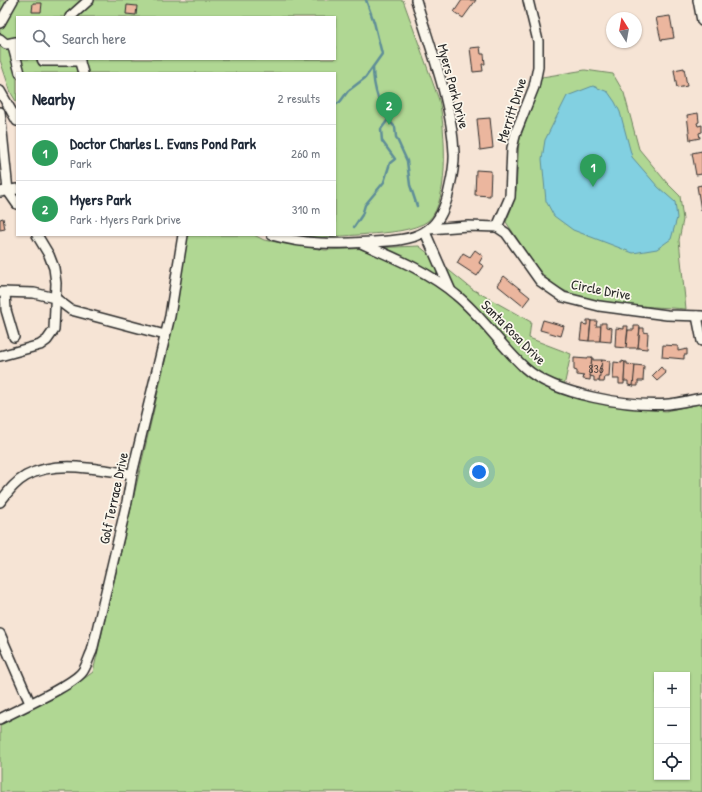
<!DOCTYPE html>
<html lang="en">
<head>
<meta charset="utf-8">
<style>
	body { margin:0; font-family:"Patrick Hand",sans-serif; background:#f6f6f7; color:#1f2937 }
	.controls { position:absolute; right:12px; bottom:12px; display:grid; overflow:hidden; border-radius:0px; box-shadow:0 1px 3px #0004 }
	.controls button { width:36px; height:36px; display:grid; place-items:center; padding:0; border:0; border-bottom:1px solid #e0e1e3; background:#fff; color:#1f2937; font:20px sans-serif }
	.compass { position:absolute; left:606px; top:12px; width:36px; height:36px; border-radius:50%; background:#fff; box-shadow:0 1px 3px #0004; rotate:349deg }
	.you { position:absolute; left:479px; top:472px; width:14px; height:14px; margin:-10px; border:3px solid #fff; border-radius:50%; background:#1a73e8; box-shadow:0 0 0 6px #1a73e833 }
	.badge { display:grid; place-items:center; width:26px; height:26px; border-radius:50%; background:#db2777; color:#fff; font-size:13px; font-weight:700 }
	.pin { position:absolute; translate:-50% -33px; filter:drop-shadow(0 1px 2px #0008) }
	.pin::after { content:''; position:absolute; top:21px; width:14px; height:12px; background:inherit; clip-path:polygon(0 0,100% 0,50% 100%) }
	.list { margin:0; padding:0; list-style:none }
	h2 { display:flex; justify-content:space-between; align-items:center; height:52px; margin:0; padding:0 16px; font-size:17px }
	h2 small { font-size:13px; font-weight:400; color:#747a83 }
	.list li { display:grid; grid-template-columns:26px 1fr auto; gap:12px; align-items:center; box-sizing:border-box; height:56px; padding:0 16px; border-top:1px solid #e0e1e3 }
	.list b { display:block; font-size:15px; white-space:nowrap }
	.list p { margin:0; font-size:13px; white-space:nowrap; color:#747a83 }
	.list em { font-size:13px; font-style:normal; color:#747a83 }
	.icon { flex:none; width:22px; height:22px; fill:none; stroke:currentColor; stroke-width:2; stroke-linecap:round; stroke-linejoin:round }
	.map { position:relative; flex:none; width:702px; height:792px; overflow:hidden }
	.search { position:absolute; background:#fff; box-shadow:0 1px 3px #0004; left:16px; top:16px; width:320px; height:44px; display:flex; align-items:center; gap:10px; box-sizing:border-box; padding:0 14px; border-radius:0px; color:#747a83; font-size:15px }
	.panel { position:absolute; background:#fff; box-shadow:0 1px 3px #0004; left:16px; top:72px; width:320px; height:164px; border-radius:0px }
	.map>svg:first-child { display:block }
</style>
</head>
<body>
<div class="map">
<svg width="702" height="792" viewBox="0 0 702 792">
	<rect width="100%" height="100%" fill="#f6e4d5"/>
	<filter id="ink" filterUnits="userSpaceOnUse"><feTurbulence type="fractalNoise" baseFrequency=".025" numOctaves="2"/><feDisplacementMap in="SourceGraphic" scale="8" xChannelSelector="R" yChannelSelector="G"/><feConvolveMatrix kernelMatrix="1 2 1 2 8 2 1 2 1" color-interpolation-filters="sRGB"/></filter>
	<g filter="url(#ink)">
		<g fill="#b0d793" stroke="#6e815f" fill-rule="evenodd">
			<path d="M0,0H403L439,100C445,125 452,212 423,224C403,233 379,233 358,235C340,236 304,240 288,235H335V73H17V103L11,93L0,60ZM17,17H335V59H17Z"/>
			<path d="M585,70L613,74L624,93L639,149L667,183L680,196L683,220L679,240L686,309C650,306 573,306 547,279C531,262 519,241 506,222L512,207L516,190L519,141L542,77Z"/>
			<path d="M186,235H254L264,240L325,250L419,246L472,289L531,322L529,338L571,354L563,391L609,406L666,411L702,403V792H0V723L74,686L93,672L167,353ZM657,675H687V777H657Z"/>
		</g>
		<path fill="#82d0e1" stroke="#5f8e98" d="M593,86L608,92L615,102L620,112L632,157L658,187L675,202L677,218L671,239L657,249L633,253L573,230L554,216L546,201L542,159L545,140L567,96Z"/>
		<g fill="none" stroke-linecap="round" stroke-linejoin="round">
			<g stroke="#5f8e98" stroke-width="2.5">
				<path d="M373,67C373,86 380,114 395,127L396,137L407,161L410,185L417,206"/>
				<path d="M335,105L340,102L348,91L365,78L382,54L374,22L366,0"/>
				<path d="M354,227L362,215L365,205L384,182L390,163L395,159L382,141L381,129L387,121"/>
			</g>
		</g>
		<g fill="#ebb69e" stroke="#2b2b2b">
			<path d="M462,0H476L463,18L454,12Z"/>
			<path d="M33,3H42L41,12H32Z"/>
			<path d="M127,5L137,6L136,15L126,14Z"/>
			<path d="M670,16L674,38L661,40L656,18Z"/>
			<path d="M480,47L481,54H484L485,64H482L483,71L473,72L470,48Z"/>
			<path d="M684,68L687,86L677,88L674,70Z"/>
			<path d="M698,113L699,122L697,123L698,126L702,125V132L699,133L700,138L690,140L687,115Z"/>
			<path d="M490,118L493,148L480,150L477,119Z"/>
			<path d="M702,151V174L696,175L692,153Z"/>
			<path d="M476,170L491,171L490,196L475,195Z"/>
			<path d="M702,185V210H701L697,186Z"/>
			<path d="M3,218L5,229L0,230V219Z"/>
			<path d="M475,250L483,256L479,263L484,266L477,276L457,263L463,253L470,257Z"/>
			<path d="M504,276L530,297L523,306L497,285Z"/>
			<path d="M543,320L564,326L561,336L540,330Z"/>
			<path d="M587,320H591L589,341L580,340L582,324L587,325Z"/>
			<path d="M591,321H597L596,326H601L600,341H589Z"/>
			<path d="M601,323H606V327L612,328L611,342L600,341Z"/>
			<path d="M624,326H628L626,348L615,347L616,328L624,329Z"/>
			<path d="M634,326H640L638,348H626L628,330H634Z"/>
			<path d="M640,328H644V332L648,333L647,349L638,348Z"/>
			<path d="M663,345L678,346V351L687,349V355H684V359L662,357Z"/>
			<path d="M588,357H592L590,380L583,379L584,376L577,375V371L574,370V358L588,359Z"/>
			<path d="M592,357H593V360H602L600,381H594V377L590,376Z"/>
			<path d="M602,360L610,361L609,377H605L604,382H599Z"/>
			<path d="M622,361L625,362L624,384H619V379H613L614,362L622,363Z"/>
			<path d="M625,362H627V364L635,365L634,386L628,385V381H624Z"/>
			<path d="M635,365L644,366L643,381H638V386H633Z"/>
			<path d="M661,367L666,373L657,381L652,376Z"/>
		</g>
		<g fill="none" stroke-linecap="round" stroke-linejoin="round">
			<g stroke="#2b2b2b" stroke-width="12">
				<g id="minor">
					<path d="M698,0L702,21"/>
					<path d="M70,17L89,0"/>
					<path d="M0,23L13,0"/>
					<path d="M0,39L6,44L16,42"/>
					<path d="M12,43L20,73"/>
					<path d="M42,59L43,61H80"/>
					<path d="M79,59L83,73"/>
					<path d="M0,91L17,121"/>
					<path d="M0,112L8,191L17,204"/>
					<path d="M0,192L17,189"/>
					<path d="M497,227L510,197L512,148L516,132L534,87L538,67V41L528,0"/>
					<path d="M429,229L468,226L497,227L506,233L540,281L563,297L599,306L667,315L702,316"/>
					<path d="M425,232L450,289"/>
					<path d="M272,235C306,245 336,244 371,242C388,241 409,241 424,232C438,225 444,210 448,195C451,181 455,167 454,153C452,102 430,48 416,0"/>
					<path d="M363,244C395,258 429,272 456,295C482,316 500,345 525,368C555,395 629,407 669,404C680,403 691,400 702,398"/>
					<path d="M0,292L34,293L55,298L71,310L165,335"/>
					<path d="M5,292L6,310L14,337"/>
					<path d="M697,316L702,341"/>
					<path d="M0,356L40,345L47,340L54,330L56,283L54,268L49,255L37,235"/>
					<path d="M0,502C8,492 15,482 26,476C57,459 99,470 132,474"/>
					<path d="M0,634L30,703"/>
					<path d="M0,719C18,709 74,685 83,671C87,665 89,657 92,651L127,502L132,474L170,316L183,235"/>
				</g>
			</g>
			<use href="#minor" stroke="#fbf7ec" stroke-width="9"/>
		</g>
	</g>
	<g text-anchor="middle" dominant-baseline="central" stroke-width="3.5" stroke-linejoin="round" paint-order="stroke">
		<g font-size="12" fill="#5b4e48">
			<text x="596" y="368">836</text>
		</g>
		<g font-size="14" fill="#2b2b2b" stroke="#fbf7ec">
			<text transform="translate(454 86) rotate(75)">Myers Park Drive</text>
			<text transform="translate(511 110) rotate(-72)">Merritt Drive</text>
			<text transform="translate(601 289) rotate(11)">Circle Drive</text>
			<text transform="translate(514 332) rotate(45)">Santa Rosa Drive</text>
			<text transform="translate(113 498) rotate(-78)">Golf Terrace Drive</text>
		</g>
	</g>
</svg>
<div class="controls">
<button>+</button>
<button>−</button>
<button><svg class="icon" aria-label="locate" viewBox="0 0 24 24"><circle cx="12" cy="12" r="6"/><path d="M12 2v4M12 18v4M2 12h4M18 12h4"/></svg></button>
</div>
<svg class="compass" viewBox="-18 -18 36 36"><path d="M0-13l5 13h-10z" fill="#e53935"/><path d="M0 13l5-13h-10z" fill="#747a83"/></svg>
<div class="you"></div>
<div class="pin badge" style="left:593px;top:187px;background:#2e9e5b">1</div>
<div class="pin badge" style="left:389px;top:125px;background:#2e9e5b">2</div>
<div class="search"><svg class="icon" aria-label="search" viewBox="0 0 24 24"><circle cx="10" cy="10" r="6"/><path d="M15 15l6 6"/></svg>Search here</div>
<section class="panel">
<h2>Nearby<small>2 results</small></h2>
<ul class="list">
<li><span class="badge" style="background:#2e9e5b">1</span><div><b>Doctor Charles L. Evans Pond Park</b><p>Park</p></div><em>260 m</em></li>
<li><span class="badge" style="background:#2e9e5b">2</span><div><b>Myers Park</b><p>Park · Myers Park Drive</p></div><em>310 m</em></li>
</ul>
</section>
</div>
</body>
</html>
